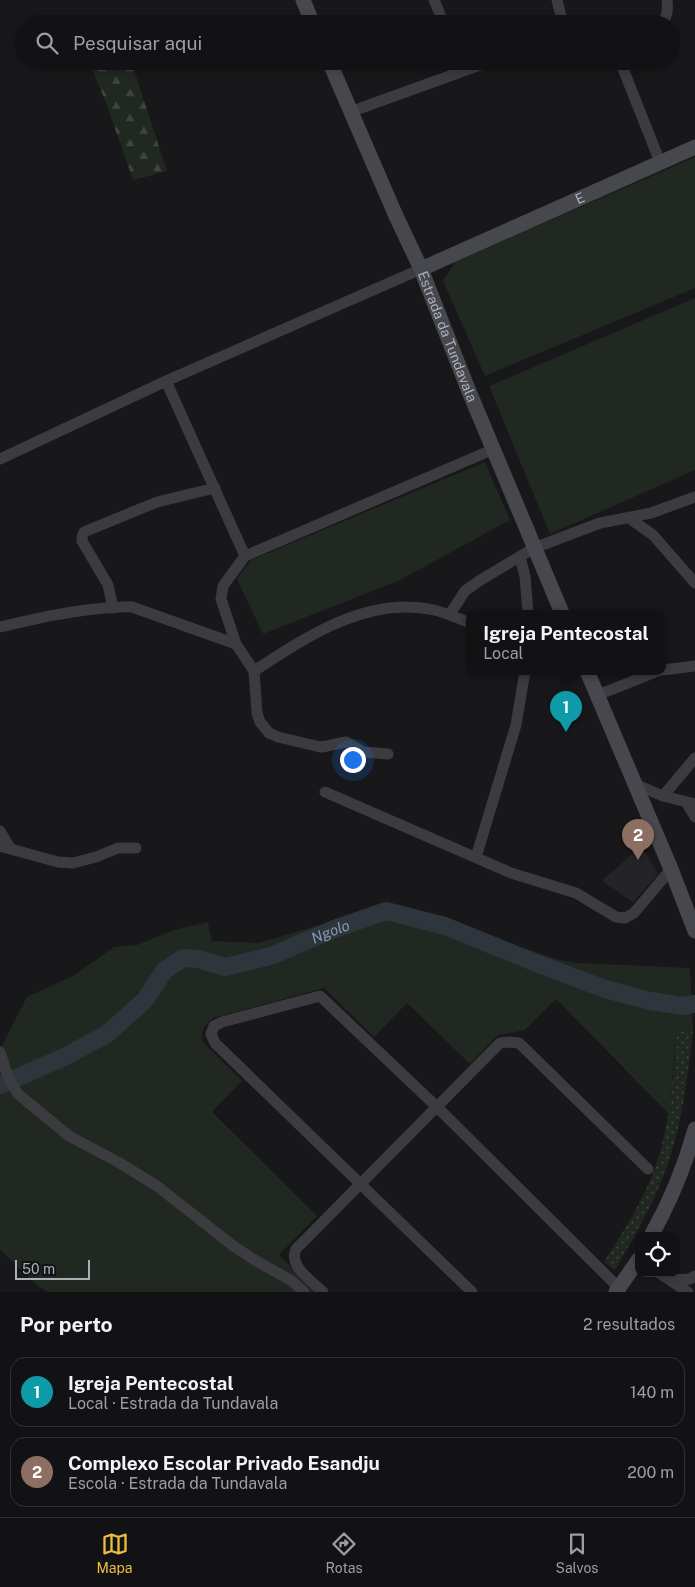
<!DOCTYPE html>
<html lang="pt">
<head>
<meta charset="utf-8">
<style>
	body { margin:0; font-family:"Public Sans",sans-serif; background:#1b1b1d; color:#f1f3f6 }
	.controls { position:absolute; right:15px; bottom:15px; display:grid; overflow:hidden; border-radius:10px; box-shadow:0 2px 8px #0003 }
	.controls button { width:45px; height:45px; display:grid; place-items:center; padding:0; border:0; border-bottom:1px solid #313234; background:#121214; color:#f1f3f6; font:25px sans-serif }
	.scale { position:absolute; left:15px; bottom:12px; width:75px; box-sizing:border-box; padding-left:5px; border:2px solid #aaaeb9; border-top:0; font-size:14px; line-height:18px; white-space:nowrap; color:#aaaeb9; -webkit-text-stroke:4px #131315; paint-order:stroke }
	.you { position:absolute; left:352px; top:759px; width:18px; height:18px; margin:-12px; border:4px solid #fff; border-radius:50%; background:#1a73e8; box-shadow:0 0 0 8px #1a73e833 }
	.badge { display:grid; place-items:center; width:32px; height:32px; border-radius:50%; background:#eabd3f; color:#fff; font-size:16px; font-weight:700 }
	.pin { position:absolute; translate:-50% -41px; filter:drop-shadow(0 1px 2px #0008) }
	.pin::after { content:''; position:absolute; top:26px; width:18px; height:15px; background:inherit; clip-path:polygon(0 0,100% 0,50% 100%) }
	.popup { position:absolute; left:466px; top:610px; width:200px; height:65px; box-sizing:border-box; display:grid; place-content:center; border-radius:10px; background:#121214; filter:drop-shadow(0 1px 4px #0005); font-size:16px; white-space:nowrap; color:#9c9ea0 }
	.popup b { font-size:19px; color:#f1f3f6 }
	.popup::after { content:''; position:absolute; left:50%; top:100%; margin-left:-10px; border:10px solid transparent; border-top-color:#121214 }
	.list { margin:0; padding:0; list-style:none }
	h2 { display:flex; justify-content:space-between; align-items:center; height:65px; margin:0; padding:0 20px; font-size:21px }
	h2 small { font-size:16px; font-weight:400; color:#9c9ea0 }
	.list li { display:grid; grid-template-columns:32px 1fr auto; gap:15px; align-items:center; box-sizing:border-box; height:70px; margin:0 10px 10px; padding:0 10px; border:1px solid #313234; border-radius:15px }
	.list b { display:block; font-size:19px; white-space:nowrap }
	.list p { margin:0; font-size:16px; white-space:nowrap; color:#9c9ea0 }
	.list em { font-size:16px; font-style:normal; color:#9c9ea0 }
	.icon { flex:none; width:28px; height:28px; fill:none; stroke:currentColor; stroke-width:2; stroke-linecap:round; stroke-linejoin:round }
	.map { position:relative; flex:none; width:695px; height:1292px; overflow:hidden }
	.search { position:absolute; background:#121214; box-shadow:0 2px 8px #0003; left:15px; right:15px; top:15px; height:55px; display:flex; align-items:center; gap:12px; box-sizing:border-box; padding:0 18px; border-radius:28px; color:#9c9ea0; font-size:19px }
	.sheet { height:225px; background:#121214 }
	nav { display:flex; justify-content:space-around; align-items:center; box-sizing:border-box; height:70px; border-top:1px solid #313234; background:#121214; font-size:14px; color:#9c9ea0 }
	nav a { display:grid; justify-items:center; gap:2px }
	nav .on { color:#eabd3f }
	.map>svg:first-child { display:block }
</style>
</head>
<body>
<div class="map">
<svg width="695" height="1292" viewBox="0 0 695 1292">
	<defs>
		<pattern id="forest-firs" width="22" height="20" patternUnits="userSpaceOnUse" patternTransform="scale(1.25)"><rect width="22" height="20" fill="#202821"/><path d="M5 1l3.5 6h-7zM16 11l3.5 6h-7z" fill="#3e453f"/></pattern>
		<pattern id="garden-dots" width="8" height="8" patternUnits="userSpaceOnUse" patternTransform="scale(1.25)"><rect width="8" height="8" fill="#202821"/><path d="M2 2h.1M6 6h.1" fill="none" stroke="#3e453f" stroke-width="1.8" stroke-linecap="round"/></pattern>
	</defs>
	<rect width="100%" height="100%" fill="#18181a"/>
	<path fill="#242427" d="M641,846L658,874L633,902L602,881Z"/>
	<g fill="#202821">
		<path d="M695,157V288L485,376L443,281L455,262Z"/>
		<path d="M695,298V470L550,534L489,386Z"/>
		<path d="M485,462L510,520L400,580L263,634L237,579L251,560Z"/>
		<path d="M392,906L420,913L559,960L577,963L690,968L693,1030H677L669,1114L556,999L525,1030L498,1035L470,1064L407,1003L374,1037L324,988L213,1018C205,1026 199,1031 203,1042L242,1081L212,1112L317,1216L279,1255L317,1292H48L38,1286L0,1250V1049L27,997L73,976L114,947L137,945L174,930L208,922L212,941L259,943L373,909Z"/>
	</g>
	<path fill="url(#forest-firs)" d="M89,61H131L167,171L133,180L106,103Z"/>
	<path fill="url(#garden-dots)" d="M677,1030H693C688,1074 683,1118 669,1161C656,1200 635,1235 615,1270L604,1262C620,1236 637,1211 649,1183C670,1135 673,1081 677,1030Z"/>
	<g fill="none" stroke-linecap="round" stroke-linejoin="round">
		<path stroke="#2e353d" stroke-width="18" id="s1" d="M0,1085L64,1057L107,1034L145,1000L164,971L183,958L198,959L225,967L271,956L334,929L386,911L445,926L536,963L605,989L650,1001L683,1006L695,1004"/>
		<g stroke="#3b3b40" stroke-width="11">
			<path d="M434,0L444,24"/>
			<path d="M557,0L563,24"/>
			<path d="M660,24C668,18 668,9 667,0"/>
			<path d="M620,61L660,162"/>
			<path d="M350,112L491,61"/>
			<path d="M166,381L245,556L494,449"/>
			<path d="M0,459L166,381L421,269"/>
			<path d="M629,518L653,535L695,583"/>
			<path d="M245,556L223,586L221,599L236,644L254,671L257,713L260,722L269,733L278,737L316,746L322,747L346,742L363,752L388,754"/>
			<path d="M520,557L525,576L528,613"/>
			<path d="M113,608L108,585L82,541V537L84,532L157,502L215,488"/>
			<path d="M450,614L465,591L479,581L534,548L600,523L651,513L695,497"/>
			<path d="M0,627C35,619 69,611 105,608C114,608 123,606 132,607L236,644"/>
			<path d="M662,670L695,666"/>
			<path d="M254,671C306,637 368,595 434,610C446,613 458,618 470,623"/>
			<path d="M598,695L658,671"/>
			<path d="M637,785L663,796L695,804"/>
			<path d="M325,792L511,873L576,893L616,917L625,918L634,913L671,869"/>
			<path d="M663,796L695,758"/>
			<path d="M686,802L695,817"/>
			<path d="M0,831L10,848"/>
			<path d="M0,846L58,862L73,863L96,857L118,848H136"/>
			<path d="M476,857L516,725L525,671"/>
			<path d="M0,1052L8,1077L18,1094L69,1136L118,1162L157,1186L232,1245L253,1259L292,1281L304,1292"/>
			<path d="M659,1273L688,1292"/>
			<path d="M670,1280L690,1279L695,1276"/>
			<path d="M323,1292C312,1281 288,1266 296,1249L500,1043L509,1042L519,1043L648,1169"/>
			<path d="M472,1292L215,1043L211,1034L214,1026L222,1022L320,996L437,1107L619,1288"/>
		</g>
		<g stroke="#47484e" stroke-width="15">
			<path d="M303,0L313,24"/>
			<path id="s2" d="M329,61L396,216L421,269L468,389L562,613"/>
			<path id="s3" d="M421,269L695,147"/>
			<path d="M587,671L671,869L695,931"/>
			<path d="M651,1236C670,1202 685,1166 695,1129"/>
			<path d="M616,1292L639,1259"/>
		</g>
	</g>
	<g text-anchor="middle" dominant-baseline="central" stroke-width="5" stroke-linejoin="round" paint-order="stroke">
		<g font-size="14" fill="#aaaeb9" stroke="#131315">
			<text stroke="none"><textPath href="#s3" startOffset="174">E</textPath></text>
			<text stroke="none"><textPath href="#s2" startOffset="300">Estrada da Tundavala</textPath></text>
		</g>
		<g font-size="15" font-style="italic" fill="#8399b2" stroke="#131315">
			<text stroke="none"><textPath href="#s1" startOffset="382">Ngolo</textPath></text>
		</g>
	</g>
</svg>
<div class="controls">
<button><svg class="icon" aria-label="locate" viewBox="0 0 24 24"><circle cx="12" cy="12" r="6"/><path d="M12 2v4M12 18v4M2 12h4M18 12h4"/></svg></button>
</div>
<div class="scale">50 m</div>
<div class="you"></div>
<div class="pin badge" style="left:566px;top:732px;background:#0f9aa8">1</div>
<div class="popup"><b>Igreja Pentecostal</b>Local</div>
<div class="pin badge" style="left:638px;top:860px;background:#8d6e63">2</div>
<div class="search"><svg class="icon" aria-label="search" viewBox="0 0 24 24"><circle cx="10" cy="10" r="6"/><path d="M15 15l6 6"/></svg>Pesquisar aqui</div>
</div>
<section class="sheet">
<h2>Por perto<small>2 resultados</small></h2>
<ul class="list">
<li><span class="badge" style="background:#0f9aa8">1</span><div><b>Igreja Pentecostal</b><p>Local · Estrada da Tundavala</p></div><em>140 m</em></li>
<li><span class="badge" style="background:#8d6e63">2</span><div><b>Complexo Escolar Privado Esandju</b><p>Escola · Estrada da Tundavala</p></div><em>200 m</em></li>
</ul>
</section>
<nav>
<a class="on"><svg class="icon" aria-label="map" viewBox="0 0 24 24"><path d="M3 6l6-2 6 2 6-2v14l-6 2-6-2-6 2zM9 4v14M15 6v14"/></svg>Mapa</a>
<a><svg class="icon" aria-label="directions" viewBox="0 0 24 24"><path d="M12 3l9 9-9 9-9-9zM9 14v-3h6M13 9l2 2-2 2"/></svg>Rotas</a>
<a><svg class="icon" aria-label="saved" viewBox="0 0 24 24"><path d="M7 4h10v16l-5-4-5 4z"/></svg>Salvos</a>
</nav>
</body>
</html>
